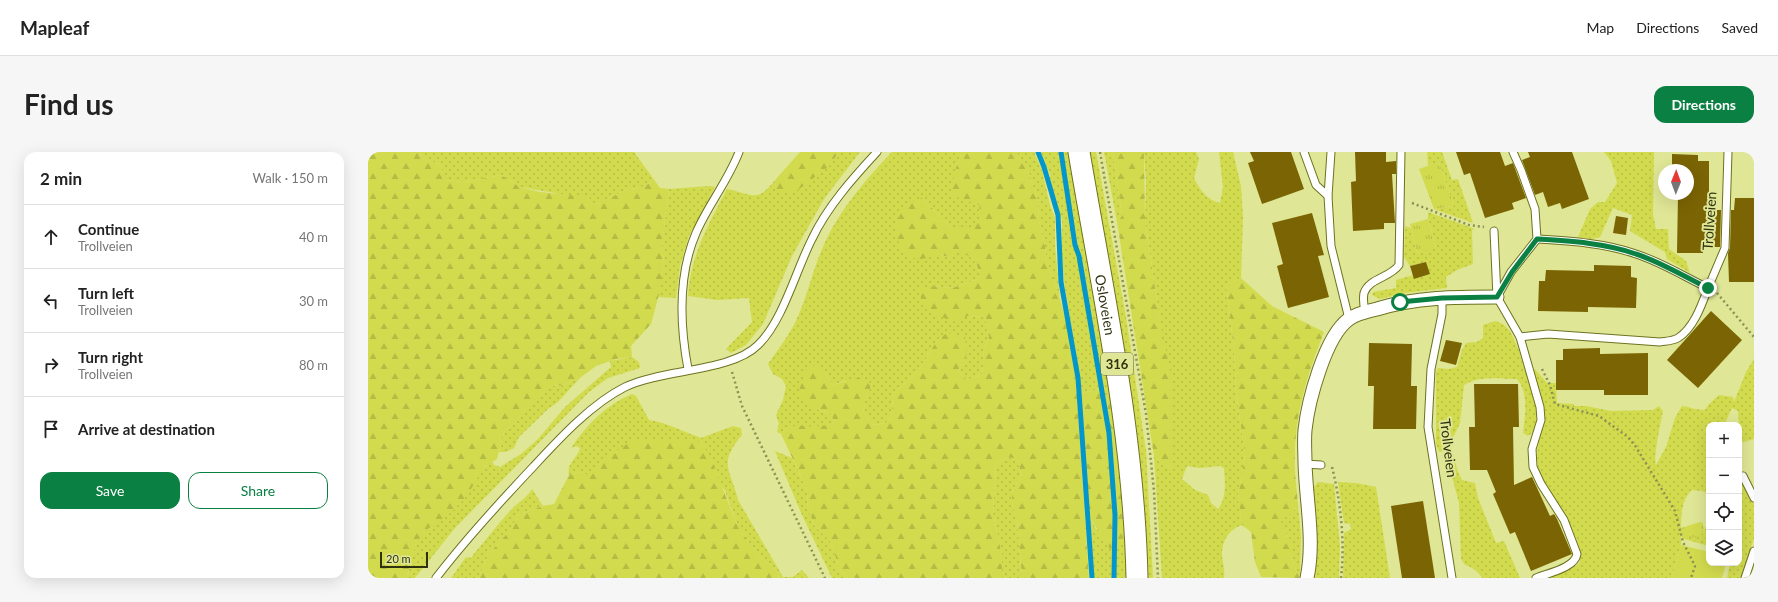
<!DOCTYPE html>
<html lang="en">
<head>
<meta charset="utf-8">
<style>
	body { margin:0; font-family:Lato,sans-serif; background:#f6f6f6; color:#222 }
	.controls { position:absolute; right:12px; bottom:12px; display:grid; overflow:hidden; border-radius:8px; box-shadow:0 4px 16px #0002 }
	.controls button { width:36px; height:36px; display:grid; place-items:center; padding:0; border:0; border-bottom:1px solid #e0e0e0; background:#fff; color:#222; font:20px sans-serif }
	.compass { position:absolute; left:1290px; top:12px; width:36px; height:36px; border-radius:50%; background:#fff; box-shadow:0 4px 16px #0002; rotate:1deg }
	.scale { position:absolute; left:12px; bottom:10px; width:48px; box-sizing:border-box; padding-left:4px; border:2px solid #2f310f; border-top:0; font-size:11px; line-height:14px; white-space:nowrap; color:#2f310f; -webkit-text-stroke:3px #dfe695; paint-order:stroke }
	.stop { position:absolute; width:12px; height:12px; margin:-9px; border:3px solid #0b8043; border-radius:50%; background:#fff }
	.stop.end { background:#0b8043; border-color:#fff; box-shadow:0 1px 4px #0008 }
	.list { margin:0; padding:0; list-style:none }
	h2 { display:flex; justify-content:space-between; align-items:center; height:52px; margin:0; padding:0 16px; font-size:17px }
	h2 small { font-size:13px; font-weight:400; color:#767676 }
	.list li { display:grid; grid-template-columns:26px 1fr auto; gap:12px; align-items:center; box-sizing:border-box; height:64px; padding:0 16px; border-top:1px solid #e0e0e0 }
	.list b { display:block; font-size:15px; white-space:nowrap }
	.list p { margin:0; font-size:13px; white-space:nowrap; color:#767676 }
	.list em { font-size:13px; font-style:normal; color:#767676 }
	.actions { display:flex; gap:8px; padding:12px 16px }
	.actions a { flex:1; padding:9px 0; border:1px solid #0b8043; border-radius:12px; text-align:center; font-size:14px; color:#0b8043 }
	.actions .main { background:#0b8043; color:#fff }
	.icon { flex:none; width:22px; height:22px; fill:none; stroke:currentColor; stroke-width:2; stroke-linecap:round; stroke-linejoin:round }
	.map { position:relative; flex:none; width:1386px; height:426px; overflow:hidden; border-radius:12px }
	header { display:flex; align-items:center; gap:24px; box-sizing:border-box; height:56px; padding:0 20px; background:#fff; border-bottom:1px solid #e0e0e0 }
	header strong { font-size:19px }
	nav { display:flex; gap:22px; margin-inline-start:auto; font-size:14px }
	.intro { display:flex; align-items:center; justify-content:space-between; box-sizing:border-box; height:96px; padding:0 24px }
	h1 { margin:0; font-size:28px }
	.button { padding:10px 18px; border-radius:12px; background:#0b8043; color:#fff; font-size:14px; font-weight:700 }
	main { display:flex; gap:24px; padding:0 24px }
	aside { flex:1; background:#fff; border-radius:12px; box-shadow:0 4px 16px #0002 }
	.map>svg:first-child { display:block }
</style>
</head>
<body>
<header>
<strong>Mapleaf</strong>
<nav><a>Map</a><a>Directions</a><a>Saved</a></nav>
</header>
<div class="intro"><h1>Find us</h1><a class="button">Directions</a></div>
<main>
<aside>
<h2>2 min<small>Walk · 150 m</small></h2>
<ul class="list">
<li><svg class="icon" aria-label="ahead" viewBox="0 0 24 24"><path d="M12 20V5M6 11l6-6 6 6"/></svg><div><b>Continue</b><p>Trollveien</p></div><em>40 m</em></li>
<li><svg class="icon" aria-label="left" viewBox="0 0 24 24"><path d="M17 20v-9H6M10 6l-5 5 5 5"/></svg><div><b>Turn left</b><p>Trollveien</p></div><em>30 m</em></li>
<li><svg class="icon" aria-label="right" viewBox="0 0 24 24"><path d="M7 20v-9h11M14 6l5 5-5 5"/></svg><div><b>Turn right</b><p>Trollveien</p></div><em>80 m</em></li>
<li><svg class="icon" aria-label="arrive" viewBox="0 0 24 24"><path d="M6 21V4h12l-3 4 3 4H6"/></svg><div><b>Arrive at destination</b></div></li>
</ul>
<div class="actions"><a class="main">Save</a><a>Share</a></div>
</aside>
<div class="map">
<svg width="1386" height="426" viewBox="0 0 1386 426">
	<defs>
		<pattern id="grass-dots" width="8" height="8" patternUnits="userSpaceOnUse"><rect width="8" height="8" fill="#d2db4e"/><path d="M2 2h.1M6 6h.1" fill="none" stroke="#b5bc43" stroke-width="1.8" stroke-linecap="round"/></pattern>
		<pattern id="forest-firs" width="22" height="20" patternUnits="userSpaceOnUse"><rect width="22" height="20" fill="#d2db4e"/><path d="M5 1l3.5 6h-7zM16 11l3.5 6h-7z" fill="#b5bc43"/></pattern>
		<pattern id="park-tufts" width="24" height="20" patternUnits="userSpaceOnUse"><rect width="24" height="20" fill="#d2db4e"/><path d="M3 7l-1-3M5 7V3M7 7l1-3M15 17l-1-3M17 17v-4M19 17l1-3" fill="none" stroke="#b5bc43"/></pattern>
	</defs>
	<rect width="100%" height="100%" fill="#dfe695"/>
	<g fill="url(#grass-dots)" fill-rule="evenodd">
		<path d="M51,0H266L287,29L269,37L258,38L227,53L187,41L152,35L133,23L97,30L77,28L72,12L56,8Z"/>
		<path d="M471,0H492L456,47L424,104L395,172L378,193L363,201L358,197L384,170L381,146L349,148L320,144C322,105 341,71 359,37C387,43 389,51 408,27L407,38L461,14Z"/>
		<path d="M524,0H594L587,18L602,49L611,53L614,66L601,78L585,77L554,46L552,107L569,102L580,105L593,98C605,107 612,111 611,127L584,136L564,134L600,164L617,165L621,186C612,199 617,207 614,222L599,228L590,219L599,202L570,187L550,219L525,242L524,261L518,271L505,273L495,259L498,245L504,232L477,229L464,233L457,220L446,256L461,261L467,270L457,275H419L413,282L409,280L411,272L408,263L415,248L418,234L414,227L405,222L400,212C409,199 419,186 427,171C440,144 445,115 458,88C474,55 499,26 524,0Z"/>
		<path d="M649,0H666L674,18L682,53L687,66V93L692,148L687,130L679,113L677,94L671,69L670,50L661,21L650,5Z"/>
		<path d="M673,0H701L744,248L739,249L734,237L712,241L707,198L696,130L694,105V68L682,31V23Z"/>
		<path d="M720,0H728L758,165L778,299L785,426H778Z"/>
		<path d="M736,0H745L754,64L749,70Z"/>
		<path d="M776,0H828L831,7L826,26C832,38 839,48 852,51L855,35L851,0H865L873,34L875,65L873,126L858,132L866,198L868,241L877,302L870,345L874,373C861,377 853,390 854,404C855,412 857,418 856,426H794L786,304L804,318L791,163L777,67L778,30ZM819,314L831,316L852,314L856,316C857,330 859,346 850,357L843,351L840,343L827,338L814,327Z"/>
		<path d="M1059,0H1074L1084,28L1090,27L1105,71L1066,57L1086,54L1071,10L1060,14Z"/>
		<path d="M1236,0H1286L1285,62L1288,77H1300L1301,97L1318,109L1322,121L1299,107L1297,100L1262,79L1264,63L1245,56L1232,85L1224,87L1210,85L1222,57L1230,50H1237L1249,31L1243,9Z"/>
		<path d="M341,34L347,35L321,84L312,114L308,146L290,145L296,112L294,92L301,37Z"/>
		<path d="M1060,60L1107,77L1104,78L1105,112L1089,118L1078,125L1079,136L1037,141L1012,147L1004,143L1005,140L1028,136V128L1045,123L1047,127L1062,122L1058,110L1042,114L1036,105L1037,74L1043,76L1049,101L1068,95L1060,67Z"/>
		<path d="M1127,169L1135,172L1142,179L1150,196L1167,251C1169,262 1170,279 1160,284L1155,281C1157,265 1161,240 1149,227C1132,227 1111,223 1096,233L1092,271L1082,292L1090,320L1094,328L1107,331L1110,346L1128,391L1136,389L1152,426H1114C1112,421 1103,414 1097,413L1093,407L1091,351L1079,306L1076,299L1071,300L1068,292V220L1070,216L1081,217L1089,215L1094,198L1098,191L1109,190L1115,186V173Z"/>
		<path d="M264,205L271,210L272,216L240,226L221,240L87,376L47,426H40L39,424C43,414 44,401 48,392C56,374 78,366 91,352C103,339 109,318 124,309L126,313L132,315L153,302L170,287L197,255L243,215L242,209Z"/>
		<path d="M1386,207V287L1372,291L1370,259L1364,256L1356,273H1341V342L1334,339L1324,338C1312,349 1313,367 1313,383L1336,381L1337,375L1341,373V394L1316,387L1313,384V393L1304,426H1177L1211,412C1219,385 1179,345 1171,318C1165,299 1175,279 1176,260C1176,246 1169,231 1165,218L1167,217L1179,231H1188L1189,251L1206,252V254H1218L1243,259L1285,258L1291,254L1295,259C1293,269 1285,306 1288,313L1298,295L1307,266L1314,254C1322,255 1328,258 1337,258L1340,253L1351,243L1365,245L1366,250L1378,220Z"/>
		<path d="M212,226L190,250L180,257L151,285L146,296L138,300H131L136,280L150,268L157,257L167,247L182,234L196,233Z"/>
		<path d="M264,242L268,244L281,268C295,270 305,275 318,280C323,283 328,283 333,286L365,274L373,276L374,283C349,313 363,317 370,348L415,425H425L434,418L441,426H411L409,419L390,403L370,375L357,339L323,287H279L236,307L223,325L212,320L201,323C198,311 210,306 212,296L208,294L203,296C219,272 238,253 264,242Z"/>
		<path d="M407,299L424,306L439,337L440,356L446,373L462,389L469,409L470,416L480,426H464L434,363Z"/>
		<path d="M640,305L649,307L654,326L649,330L644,341V352L649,367L654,426H634V404L625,361L628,313Z"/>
		<path d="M1371,320L1386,353V386L1373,426H1359L1362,411H1371Z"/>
		<path d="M950,330L966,332L972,394L971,426H947L949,403L945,336Z"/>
		<path d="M970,330L988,331L1008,335L1022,426H975L976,381L983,377L982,372L976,371Z"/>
		<path d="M164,337L175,354L150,363L143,377L120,403L111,426H83L98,405L103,406L105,403C117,389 129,373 142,359C149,351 159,346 164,337Z"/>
		<path d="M930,353L933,384L932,421L928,418L923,403V389L916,379L912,368L924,361Z"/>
		<path d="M719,361L728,377L757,382L759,426H726Z"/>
	</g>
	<g fill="url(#forest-firs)">
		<path d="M0,0H51L56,8L72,12L78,28L97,30L133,23L152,35L172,40L222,45L227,53L258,38L269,37L287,29L292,36L301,37L294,92L296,112L293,135L283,172L263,194L264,205L248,207L228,214L212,226L196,233L182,234L157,257L150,268L136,280L129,307L117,314L100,342L83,361L57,379L48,392L39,424L40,426H0Z"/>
		<path d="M432,0H471L461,14L426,41L407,38L408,27Z"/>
		<path d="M594,0H649L650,5L661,21L670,50L671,69L677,94L679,113L687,130L698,168L707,215L721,426H654L649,367L644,352V341L649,330L654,325L649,307L640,305L628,313L625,361L634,404V426H480L470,416L469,409L462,389L446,373L440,356L439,337L413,282L419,275C436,272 451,278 467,270L461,261L446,256L429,244L437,221L447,213L457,220L464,233L494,225L504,232L498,245L495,259L505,273L518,271L524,261L525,242L550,219L570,187L579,181L597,185L599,202L590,219L599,228L614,222C617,207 612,199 621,186L617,165L600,164L585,170L555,156L551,138L564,134L584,136L611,127C612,111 604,106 593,99L580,105C566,100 566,106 553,107C538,108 527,90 528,76C528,69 534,60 537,53L554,46L585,77H601L613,66L611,53L583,43L587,18Z"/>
		<path d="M745,0H776L777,67L791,163L805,233L804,318L786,304L749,70L754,64Z"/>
		<path d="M873,126L904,154L956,180C940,221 927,260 927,305C926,321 929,337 930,353L924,361L913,368L916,379L923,389V403L928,418L932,421L931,426L893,425L887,410L883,380L874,373L870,345L877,302L868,241L866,198L858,132Z"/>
		<path d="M734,237L739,248H744L750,286L757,382L750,394L742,397L719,361L712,241Z"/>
		<path d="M279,287H323L334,291L343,307L370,375L390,403L409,419L411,426H111L120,403L143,377L150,363L175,354L186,352L201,323L212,320L223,324L236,307L265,288Z"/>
	</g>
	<g fill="url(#park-tufts)">
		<path d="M1071,10L1086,54L1066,57L1051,17Z"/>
		<path d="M1060,67L1068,96L1049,101L1042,72Z"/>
		<path d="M1332,370L1335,371L1336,381C1329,387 1321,386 1313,383V376Z"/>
	</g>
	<path fill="#d2db4e" d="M1313,393L1341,400V411H1358L1354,426H1304Z"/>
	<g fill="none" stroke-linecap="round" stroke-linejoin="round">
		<g stroke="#0296cb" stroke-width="5">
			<path d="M670,0L676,15L690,63L693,130L710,226L724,426"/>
			<path d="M693,0L707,93L711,104L741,281L747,363L746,426"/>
		</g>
	</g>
	<g fill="#7b6403">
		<path d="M882,0H923L936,37L894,52L880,11L886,9Z"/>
		<path d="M987,0H1018V10L1028,9V22H1024L1027,71H1016V77L985,79L983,30L988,29Z"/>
		<path d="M1088,0H1132L1137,14L1145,11L1158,46L1144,51L1146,57L1117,66L1102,21L1096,23Z"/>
		<path d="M1160,0H1204L1221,47L1194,57L1192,51L1180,55L1175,40L1167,43L1154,8L1162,5Z"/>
		<path d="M1304,2L1330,3V9H1341V58H1353L1352,95H1335V101H1309L1310,42H1320V18H1304Z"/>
		<path d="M1367,46H1386V130H1361L1360,101L1362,96L1363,58H1366Z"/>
		<path d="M944,61L956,103L950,104L961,145L920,156L909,114L915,112L904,71Z"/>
		<path d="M1248,64L1260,66L1258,83L1245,81Z"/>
		<path d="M1058,110L1062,122L1046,127L1042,114Z"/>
		<path d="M1226,113L1263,114V125L1269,126L1268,156L1220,155V160L1170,159L1171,129H1177L1178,118L1226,119Z"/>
		<path d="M1343,159L1374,188L1330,236L1299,208Z"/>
		<path d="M1078,188L1094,191L1088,213L1072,209Z"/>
		<path d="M1001,191L1044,192L1043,234H1049L1048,277H1005L1006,234H1000Z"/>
		<path d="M1232,196V202L1280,201V243H1236V238H1188V208H1195V197Z"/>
		<path d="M1106,232H1150L1151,275H1145L1146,333L1164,325L1182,364L1186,362L1189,367L1204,402L1163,419L1147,380L1142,382L1125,342L1128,340L1119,318H1102L1101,275H1107Z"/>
		<path d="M1055,349L1067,426H1034L1023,354Z"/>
	</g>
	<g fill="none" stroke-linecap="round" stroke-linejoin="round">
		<g stroke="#6d7220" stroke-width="9">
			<g id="service">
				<path d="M936,0L948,33L960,44L963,94L981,167"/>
				<path d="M960,44L963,0"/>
				<path d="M1126,79L1129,145L1152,185L1172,255L1173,268L1164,297L1165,315L1173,332L1196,368L1209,402C1207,416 1180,421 1168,426"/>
				<path d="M1340,136L1357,96L1360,0"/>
				<path d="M1129,145L1143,120L1169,87L1167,57L1153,18L1145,0"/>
				<path d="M1074,146V162L1063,217L1060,275L1084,426"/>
				<path d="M997,160C996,155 995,146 996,141C1001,126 1022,126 1031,113L1033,0"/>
				<path d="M1152,185L1180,182L1292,190C1298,189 1305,189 1310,186C1326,176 1334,152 1340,136C1317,125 1293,110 1268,102C1237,91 1202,89 1169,87"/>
				<path d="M320,217C312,174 310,123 328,81C340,53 360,29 371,0"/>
				<path d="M937,312L953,313"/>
				<path d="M1375,324L1386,346"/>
				<path d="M68,426C98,387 131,351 165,315C191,287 223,252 257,235C294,217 363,220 390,193C415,169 428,118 444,87C459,55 485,26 509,0"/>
				<path d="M1377,426L1386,399"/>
			</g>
		</g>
		<g stroke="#6d7220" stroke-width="15">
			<path id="minor" d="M939,426C947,389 938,349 937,311C937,301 936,289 937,278C940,250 957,184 981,167C988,162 1000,159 1009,157C1048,145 1088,145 1129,145"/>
		</g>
		<g stroke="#6d7220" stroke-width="23">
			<g id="primary">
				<path id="s1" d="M711,0C735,143 766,281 769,426"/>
			</g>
		</g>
		<g stroke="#8b9055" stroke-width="2.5" stroke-dasharray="2 3" stroke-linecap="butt">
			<path d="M732,0L778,262L786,339L790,426"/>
			<path d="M1044,51L1101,73L1116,75"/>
			<path d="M1349,141L1386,185"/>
			<path d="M1174,217L1182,233L1187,252L1231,264L1260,285L1268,295L1307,359L1315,390L1327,414L1323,426"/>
			<path d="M364,220L374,254L457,426"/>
			<path d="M964,315C973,351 977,390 973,426"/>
		</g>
		<use href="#service" stroke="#fff" stroke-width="7"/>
		<use href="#minor" stroke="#fff" stroke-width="13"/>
		<use href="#primary" stroke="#fff" stroke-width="21"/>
	</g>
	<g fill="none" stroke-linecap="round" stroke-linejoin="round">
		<path stroke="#0b8043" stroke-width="5" d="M1032,150L1074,146L1129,145L1144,120L1169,87C1202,89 1237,91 1268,102C1293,110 1317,125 1340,136"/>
	</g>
	<g text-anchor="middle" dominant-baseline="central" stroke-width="4" stroke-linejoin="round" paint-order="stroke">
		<rect fill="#dfe695" stroke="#646737" stroke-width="1" x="733" y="201" width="32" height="22" rx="3"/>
		<g font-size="13" font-weight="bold" fill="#2f310f">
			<text x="749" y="212">316</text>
		</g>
		<g font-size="14" fill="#2f310f" stroke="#dfe695">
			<text transform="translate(1341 69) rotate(-86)">Trollveien</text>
			<text stroke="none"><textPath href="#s1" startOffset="155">Osloveien</textPath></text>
			<text transform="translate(1081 296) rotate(83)">Trollveien</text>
		</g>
	</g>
</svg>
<div class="controls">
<button>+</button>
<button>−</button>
<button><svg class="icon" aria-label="locate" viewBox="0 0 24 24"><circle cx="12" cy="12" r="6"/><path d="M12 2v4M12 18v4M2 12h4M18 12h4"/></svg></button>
<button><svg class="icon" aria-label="layers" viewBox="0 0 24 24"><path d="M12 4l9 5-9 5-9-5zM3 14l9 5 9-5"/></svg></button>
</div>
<svg class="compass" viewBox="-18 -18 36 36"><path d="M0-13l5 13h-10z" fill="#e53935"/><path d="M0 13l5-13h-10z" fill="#767676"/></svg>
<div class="scale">20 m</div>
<div class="stop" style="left:1032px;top:150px"></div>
<div class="stop end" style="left:1340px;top:136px"></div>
</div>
</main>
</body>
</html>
